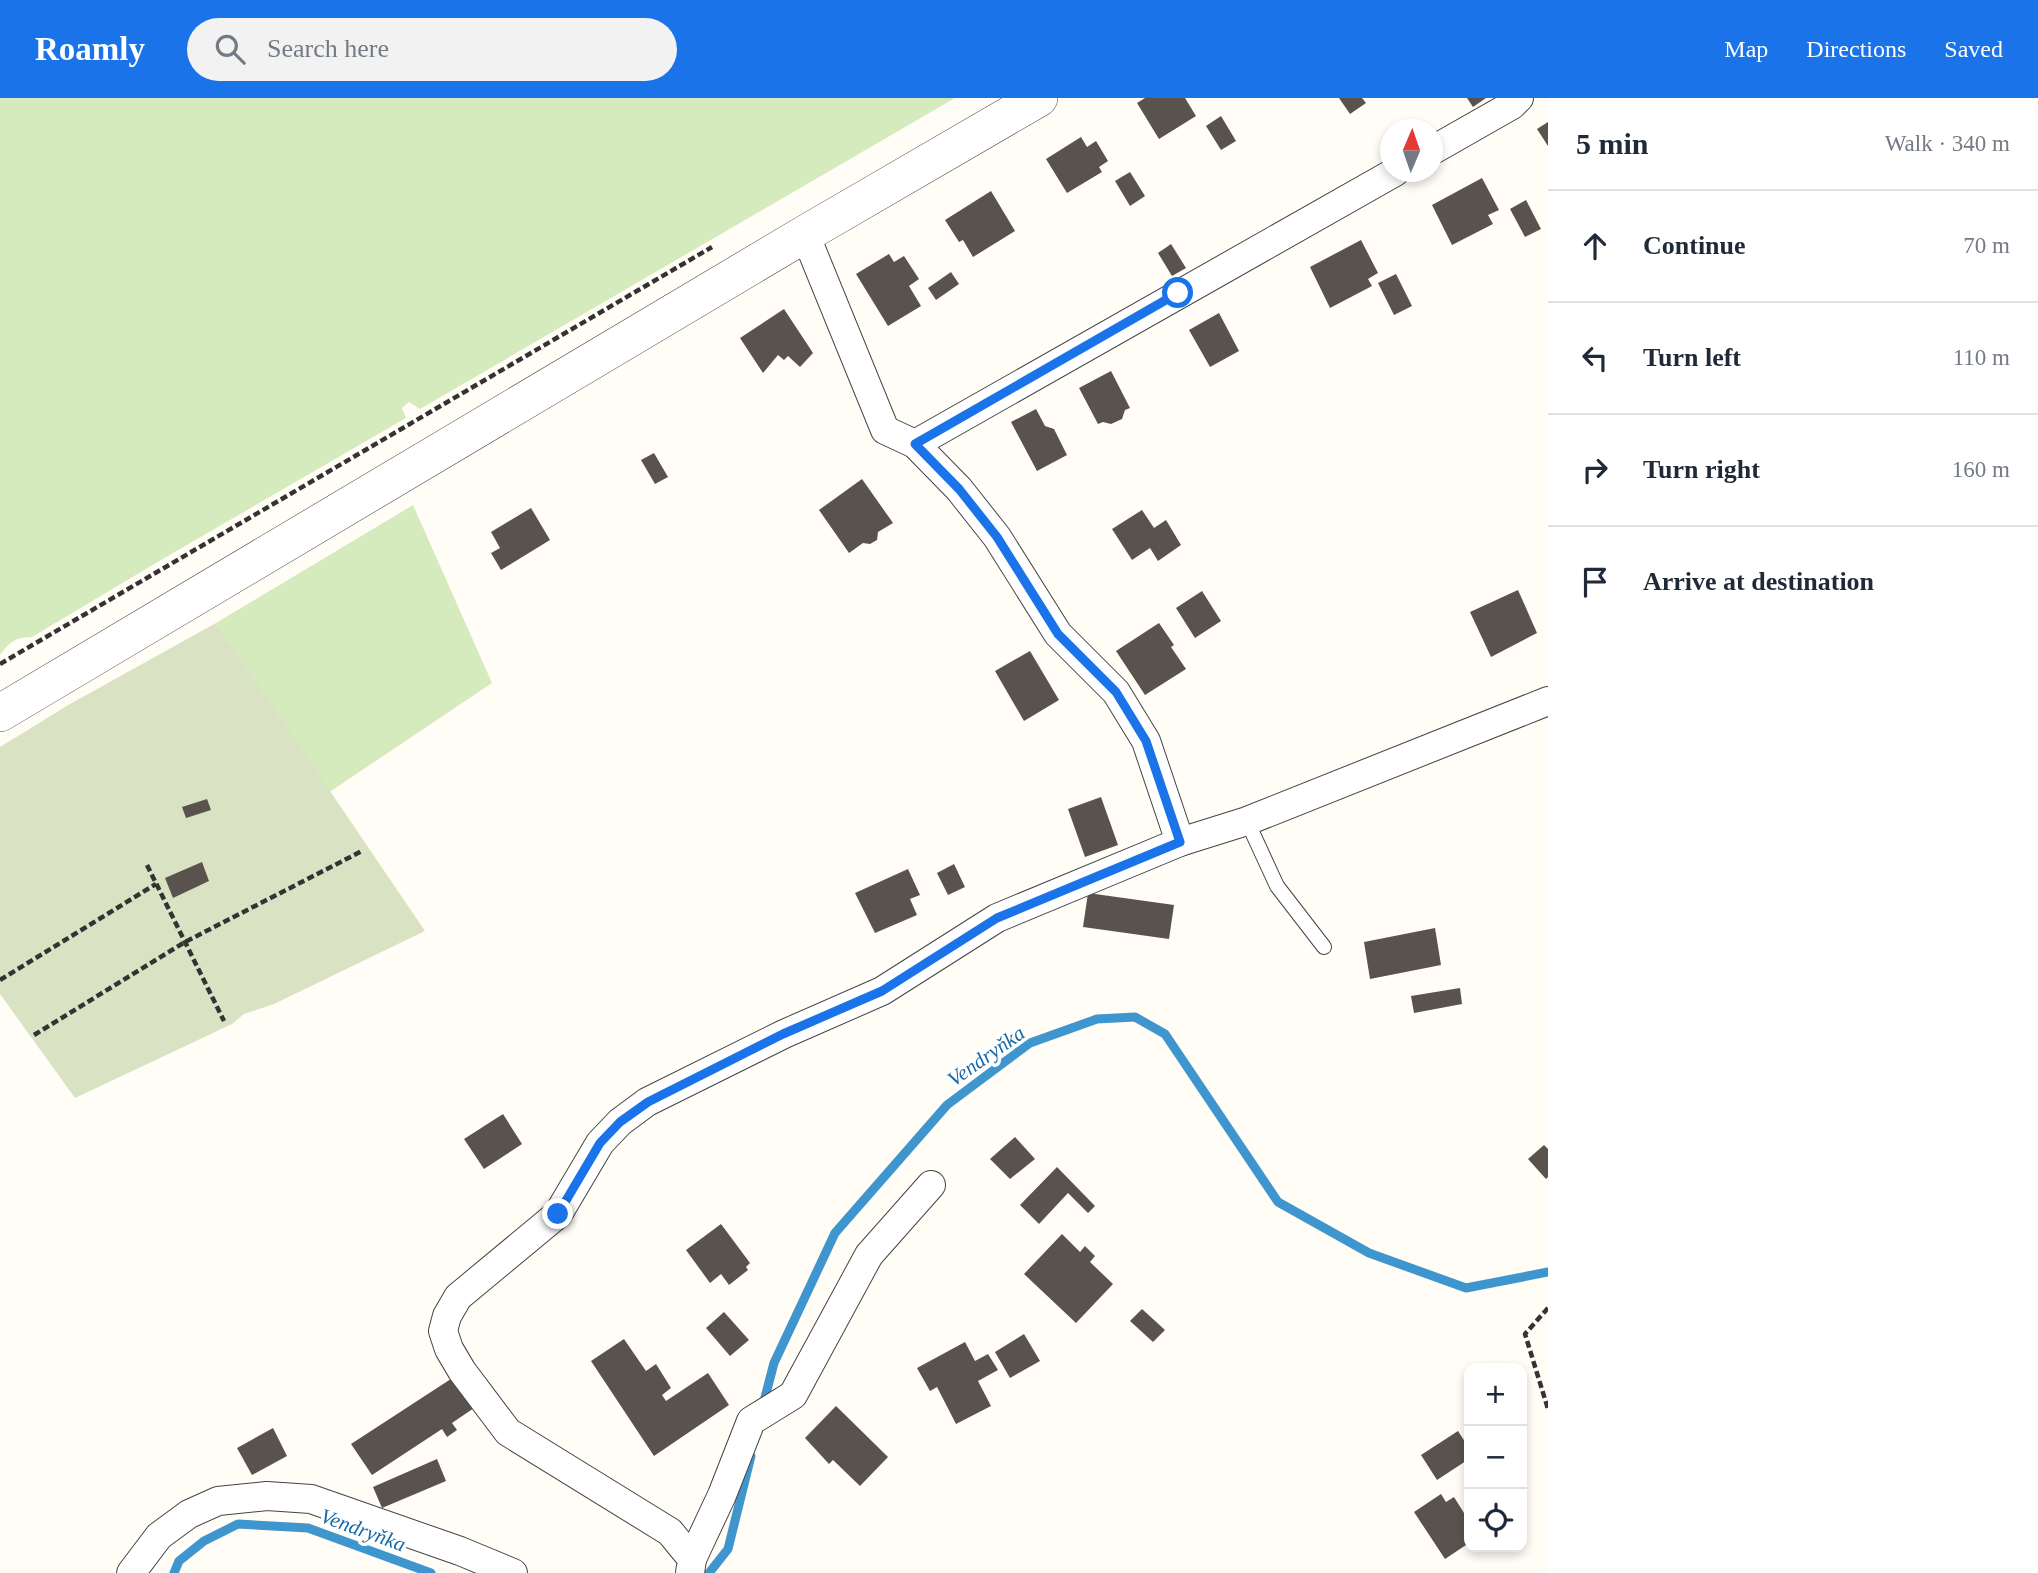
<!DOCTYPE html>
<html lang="en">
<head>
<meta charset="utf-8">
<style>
	body { margin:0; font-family:Georgia,serif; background:#f2f2f3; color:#1f2937 }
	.controls { position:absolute; right:21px; bottom:21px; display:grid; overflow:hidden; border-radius:14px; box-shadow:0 4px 10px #0003 }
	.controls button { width:63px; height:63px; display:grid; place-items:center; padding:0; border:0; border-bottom:2px solid #e0e1e3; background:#fff; color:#1f2937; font:35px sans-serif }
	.compass { position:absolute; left:1380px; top:21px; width:63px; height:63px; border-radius:50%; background:#fff; box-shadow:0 4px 10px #0003; rotate:2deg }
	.stop { position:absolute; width:21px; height:21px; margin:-16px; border:5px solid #1a73e8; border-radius:50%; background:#fff }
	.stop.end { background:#1a73e8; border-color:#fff; box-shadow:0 2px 7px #0008 }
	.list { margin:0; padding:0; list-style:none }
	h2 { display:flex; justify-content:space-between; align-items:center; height:91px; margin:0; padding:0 28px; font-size:30px }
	h2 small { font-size:23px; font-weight:400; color:#747a83 }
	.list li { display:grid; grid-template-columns:46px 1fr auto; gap:21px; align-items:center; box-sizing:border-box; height:112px; padding:0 28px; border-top:2px solid #e0e1e3 }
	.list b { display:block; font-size:26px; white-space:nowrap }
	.list em { font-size:23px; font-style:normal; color:#747a83 }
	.icon { flex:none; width:38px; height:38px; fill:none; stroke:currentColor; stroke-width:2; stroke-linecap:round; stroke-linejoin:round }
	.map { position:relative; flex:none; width:1548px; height:1475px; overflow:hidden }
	header { display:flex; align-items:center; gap:42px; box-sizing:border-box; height:98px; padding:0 35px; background:#1a73e8; color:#fff }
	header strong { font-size:33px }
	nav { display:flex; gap:38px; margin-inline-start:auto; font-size:24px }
	.search { width:490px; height:63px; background:#f2f2f3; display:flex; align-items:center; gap:18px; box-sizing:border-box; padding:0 24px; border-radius:38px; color:#747a83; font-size:26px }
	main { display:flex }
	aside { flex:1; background:#fff }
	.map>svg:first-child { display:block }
</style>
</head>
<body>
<header>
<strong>Roamly</strong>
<div class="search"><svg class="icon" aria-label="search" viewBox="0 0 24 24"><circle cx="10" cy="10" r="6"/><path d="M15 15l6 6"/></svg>Search here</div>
<nav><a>Map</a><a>Directions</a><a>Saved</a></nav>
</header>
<main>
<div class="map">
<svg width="1548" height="1475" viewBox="0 0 1548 1475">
	<rect width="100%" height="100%" fill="#fffdf5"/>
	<g fill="#d5ebbd">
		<path d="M0,0H955L420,311L409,304L402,310L406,320L161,462L32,539C16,539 9,544 0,557Z"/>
		<path d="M413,407L492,585L328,695L216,525Z"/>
	</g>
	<path fill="#d9e3c4" d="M216,525L425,833L274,906L244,916L232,926L75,1000L0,896V649L70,606Z"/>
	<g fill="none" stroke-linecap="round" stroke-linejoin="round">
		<g stroke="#3f96cf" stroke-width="9">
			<path d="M763,1307L774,1265L835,1135L947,1007L1030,945L1097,921L1135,919L1165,936L1278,1104L1369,1155L1466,1190L1548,1174"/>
			<path d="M174,1475L179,1463L204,1443L238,1426L308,1430L431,1475"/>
			<path d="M709,1475L728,1451L751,1358"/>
		</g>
	</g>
	<g fill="#5a524d">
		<path d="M1145,0H1185L1196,18L1159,41L1137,5Z"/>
		<path d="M1339,0H1362L1366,5L1350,16Z"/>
		<path d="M1467,0H1486L1473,9Z"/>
		<path d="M1221,18L1236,43L1221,52L1206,28Z"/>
		<path d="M1548,24V48L1537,31Z"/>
		<path d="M1081,39L1087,49L1096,43L1108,63L1099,69L1102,74L1067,95L1046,61Z"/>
		<path d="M1130,74L1145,98L1130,108L1115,83Z"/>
		<path d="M1482,80L1499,112L1488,117L1493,126L1452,147L1432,107Z"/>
		<path d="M991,93L1015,133L973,159L963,142L959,144L945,122Z"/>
		<path d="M1526,102L1541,131L1525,139L1510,111Z"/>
		<path d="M1361,142L1378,175L1368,181L1372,188L1330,210L1310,169Z"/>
		<path d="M1171,146L1186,170L1172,178L1158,155Z"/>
		<path d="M889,156L894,164L904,158L919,181L909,188L921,208L888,228L856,176Z"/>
		<path d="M951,174L959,186L936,202L928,190Z"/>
		<path d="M1396,176L1412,208L1394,217L1378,185Z"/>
		<path d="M784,211L813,255L800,269L788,258L784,262L778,257L763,275L740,240Z"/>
		<path d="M1219,215L1239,253L1210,269L1189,232Z"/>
		<path d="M1111,273L1130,310L1125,312L1122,321L1111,326L1103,324L1098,326L1079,290Z"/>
		<path d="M1036,311L1045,328L1054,331L1067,357L1037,373L1011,324Z"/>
		<path d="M654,355L668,379L655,386L641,362Z"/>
		<path d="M862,381L893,425L878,434L877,442L870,446L863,445L849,455L819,412Z"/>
		<path d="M531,410L550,442L501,472L491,455L500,450L491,434Z"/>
		<path d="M1142,412L1154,430L1166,422L1181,447L1158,463L1150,450L1132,462L1112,431Z"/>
		<path d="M1518,492L1537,535L1491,559L1470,514Z"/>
		<path d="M1202,493L1221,523L1195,540L1176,510Z"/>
		<path d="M1159,525L1174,547L1171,549L1186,571L1145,597L1116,553Z"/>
		<path d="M1030,553L1059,602L1024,623L995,573Z"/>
		<path d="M1101,699L1118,747L1085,759L1068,711Z"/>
		<path d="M207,701L211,712L186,720L182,709Z"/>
		<path d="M202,764L209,783L173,800L165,780Z"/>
		<path d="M954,766L965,789L948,797L937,775Z"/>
		<path d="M908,771L920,797L910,801L917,817L875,835L855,795Z"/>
		<path d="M1088,795L1174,807L1169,841L1083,829Z"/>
		<path d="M1435,830L1441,867L1370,881L1364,844Z"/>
		<path d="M1460,890L1462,906L1414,915L1411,898Z"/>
		<path d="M503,1016L522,1046L484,1071L464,1041Z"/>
		<path d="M1015,1039L1035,1061L1010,1081L990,1061Z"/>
		<path d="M1544,1047L1548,1051V1079L1546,1081L1528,1061Z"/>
		<path d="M1057,1069L1095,1108L1088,1115L1068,1095L1039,1126L1020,1107Z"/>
		<path d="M721,1126L750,1165L746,1169L748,1172L729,1187L721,1176L710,1185L686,1152Z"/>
		<path d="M1062,1136L1080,1154L1085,1148L1095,1158L1090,1164L1113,1186L1076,1225L1024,1176Z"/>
		<path d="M1142,1211L1165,1232L1153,1244L1130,1223Z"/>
		<path d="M724,1214L749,1242L730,1258L706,1230Z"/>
		<path d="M1024,1236L1040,1263L1010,1280L995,1254Z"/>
		<path d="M624,1241L646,1273L656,1266L671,1290L662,1297L666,1303L708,1275L729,1307L654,1358L591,1263Z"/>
		<path d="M965,1244L975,1263L988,1256L998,1272L978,1283L991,1308L956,1326L937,1289L930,1293L917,1270Z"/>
		<path d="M457,1277L477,1308L452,1325L457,1332L447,1339L442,1331L372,1377L351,1346Z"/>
		<path d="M836,1308L888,1359L860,1388L833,1362L829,1366L805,1340Z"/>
		<path d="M273,1330L287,1358L252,1377L237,1350Z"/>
		<path d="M1458,1333L1469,1350V1361L1437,1382L1421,1357Z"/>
		<path d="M437,1361L446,1383L382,1410L373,1389Z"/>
		<path d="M1441,1396L1446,1404L1454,1399L1469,1423V1445L1445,1461L1414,1414Z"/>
	</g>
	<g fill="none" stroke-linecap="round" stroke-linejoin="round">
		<g stroke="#444" stroke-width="16">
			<path id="service" d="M1247,723L1277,788L1324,849"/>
		</g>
		<g stroke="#444" stroke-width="30">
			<g id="minor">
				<path d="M1433,52L1512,7L1519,0"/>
				<path d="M915,346L1395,74"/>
				<path d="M1180,744L1247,723L1548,603"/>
				<path d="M692,1461L722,1397L751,1323L793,1297L869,1157L931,1087"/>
				<path d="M131,1475L159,1438L189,1416L218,1403L267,1398L311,1401L460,1453L513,1475"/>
				<path d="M690,1475L692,1461L670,1434L508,1334L462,1273L449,1251L443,1233L447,1218L458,1199L558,1116L600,1045L620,1024L647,1004L784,936L882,893L997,820L1180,744L1146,643L1116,594L1058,536L997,439L959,391L915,346L885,332L805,136"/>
			</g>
		</g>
		<g stroke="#444" stroke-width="38">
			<path id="tertiary" d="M0,615L805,136L1039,0"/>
		</g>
		<g stroke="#333" stroke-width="4.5" stroke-dasharray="7 3.5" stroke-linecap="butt">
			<path d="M0,566L712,149"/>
			<path d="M147,767L224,923"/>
			<path d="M0,882L156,786"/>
			<path d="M34,937L185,844L362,753"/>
			<path d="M1548,1210L1525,1236L1548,1311"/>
		</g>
		<use href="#service" stroke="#fff" stroke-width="14"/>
		<use href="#minor" stroke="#fff" stroke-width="28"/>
		<use href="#tertiary" stroke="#fff" stroke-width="37"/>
	</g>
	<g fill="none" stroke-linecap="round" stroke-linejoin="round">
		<path stroke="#1a73e8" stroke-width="9" d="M558,1116L600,1045L620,1024L648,1004L783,936L882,893L997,820L1180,744L1146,643L1116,594L1058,536L997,439L959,391L915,346L1178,195"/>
	</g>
	<g text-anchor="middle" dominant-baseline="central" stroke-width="7" stroke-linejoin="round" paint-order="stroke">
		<g font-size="21" font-style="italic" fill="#1768a6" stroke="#fff">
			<text transform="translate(986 958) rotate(-35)">Vendryňka</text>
			<text transform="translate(363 1432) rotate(20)">Vendryňka</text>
		</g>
	</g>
</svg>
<div class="controls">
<button>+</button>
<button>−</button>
<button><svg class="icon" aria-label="locate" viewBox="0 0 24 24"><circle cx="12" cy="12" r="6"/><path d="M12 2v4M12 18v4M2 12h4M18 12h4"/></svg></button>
</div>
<svg class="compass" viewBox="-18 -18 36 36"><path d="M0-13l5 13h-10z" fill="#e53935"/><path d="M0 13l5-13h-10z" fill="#747a83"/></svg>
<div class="stop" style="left:1178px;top:195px"></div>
<div class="stop end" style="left:558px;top:1116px"></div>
</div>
<aside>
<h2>5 min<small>Walk · 340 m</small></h2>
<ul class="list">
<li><svg class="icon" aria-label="ahead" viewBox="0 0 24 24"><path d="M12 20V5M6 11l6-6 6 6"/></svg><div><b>Continue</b></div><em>70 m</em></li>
<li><svg class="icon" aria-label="left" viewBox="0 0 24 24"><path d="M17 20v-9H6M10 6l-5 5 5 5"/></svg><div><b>Turn left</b></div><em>110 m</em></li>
<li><svg class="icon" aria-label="right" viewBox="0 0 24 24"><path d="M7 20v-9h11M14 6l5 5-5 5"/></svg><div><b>Turn right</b></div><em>160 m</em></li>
<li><svg class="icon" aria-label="arrive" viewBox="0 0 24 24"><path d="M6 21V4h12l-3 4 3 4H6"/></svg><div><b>Arrive at destination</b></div></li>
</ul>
</aside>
</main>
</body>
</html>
